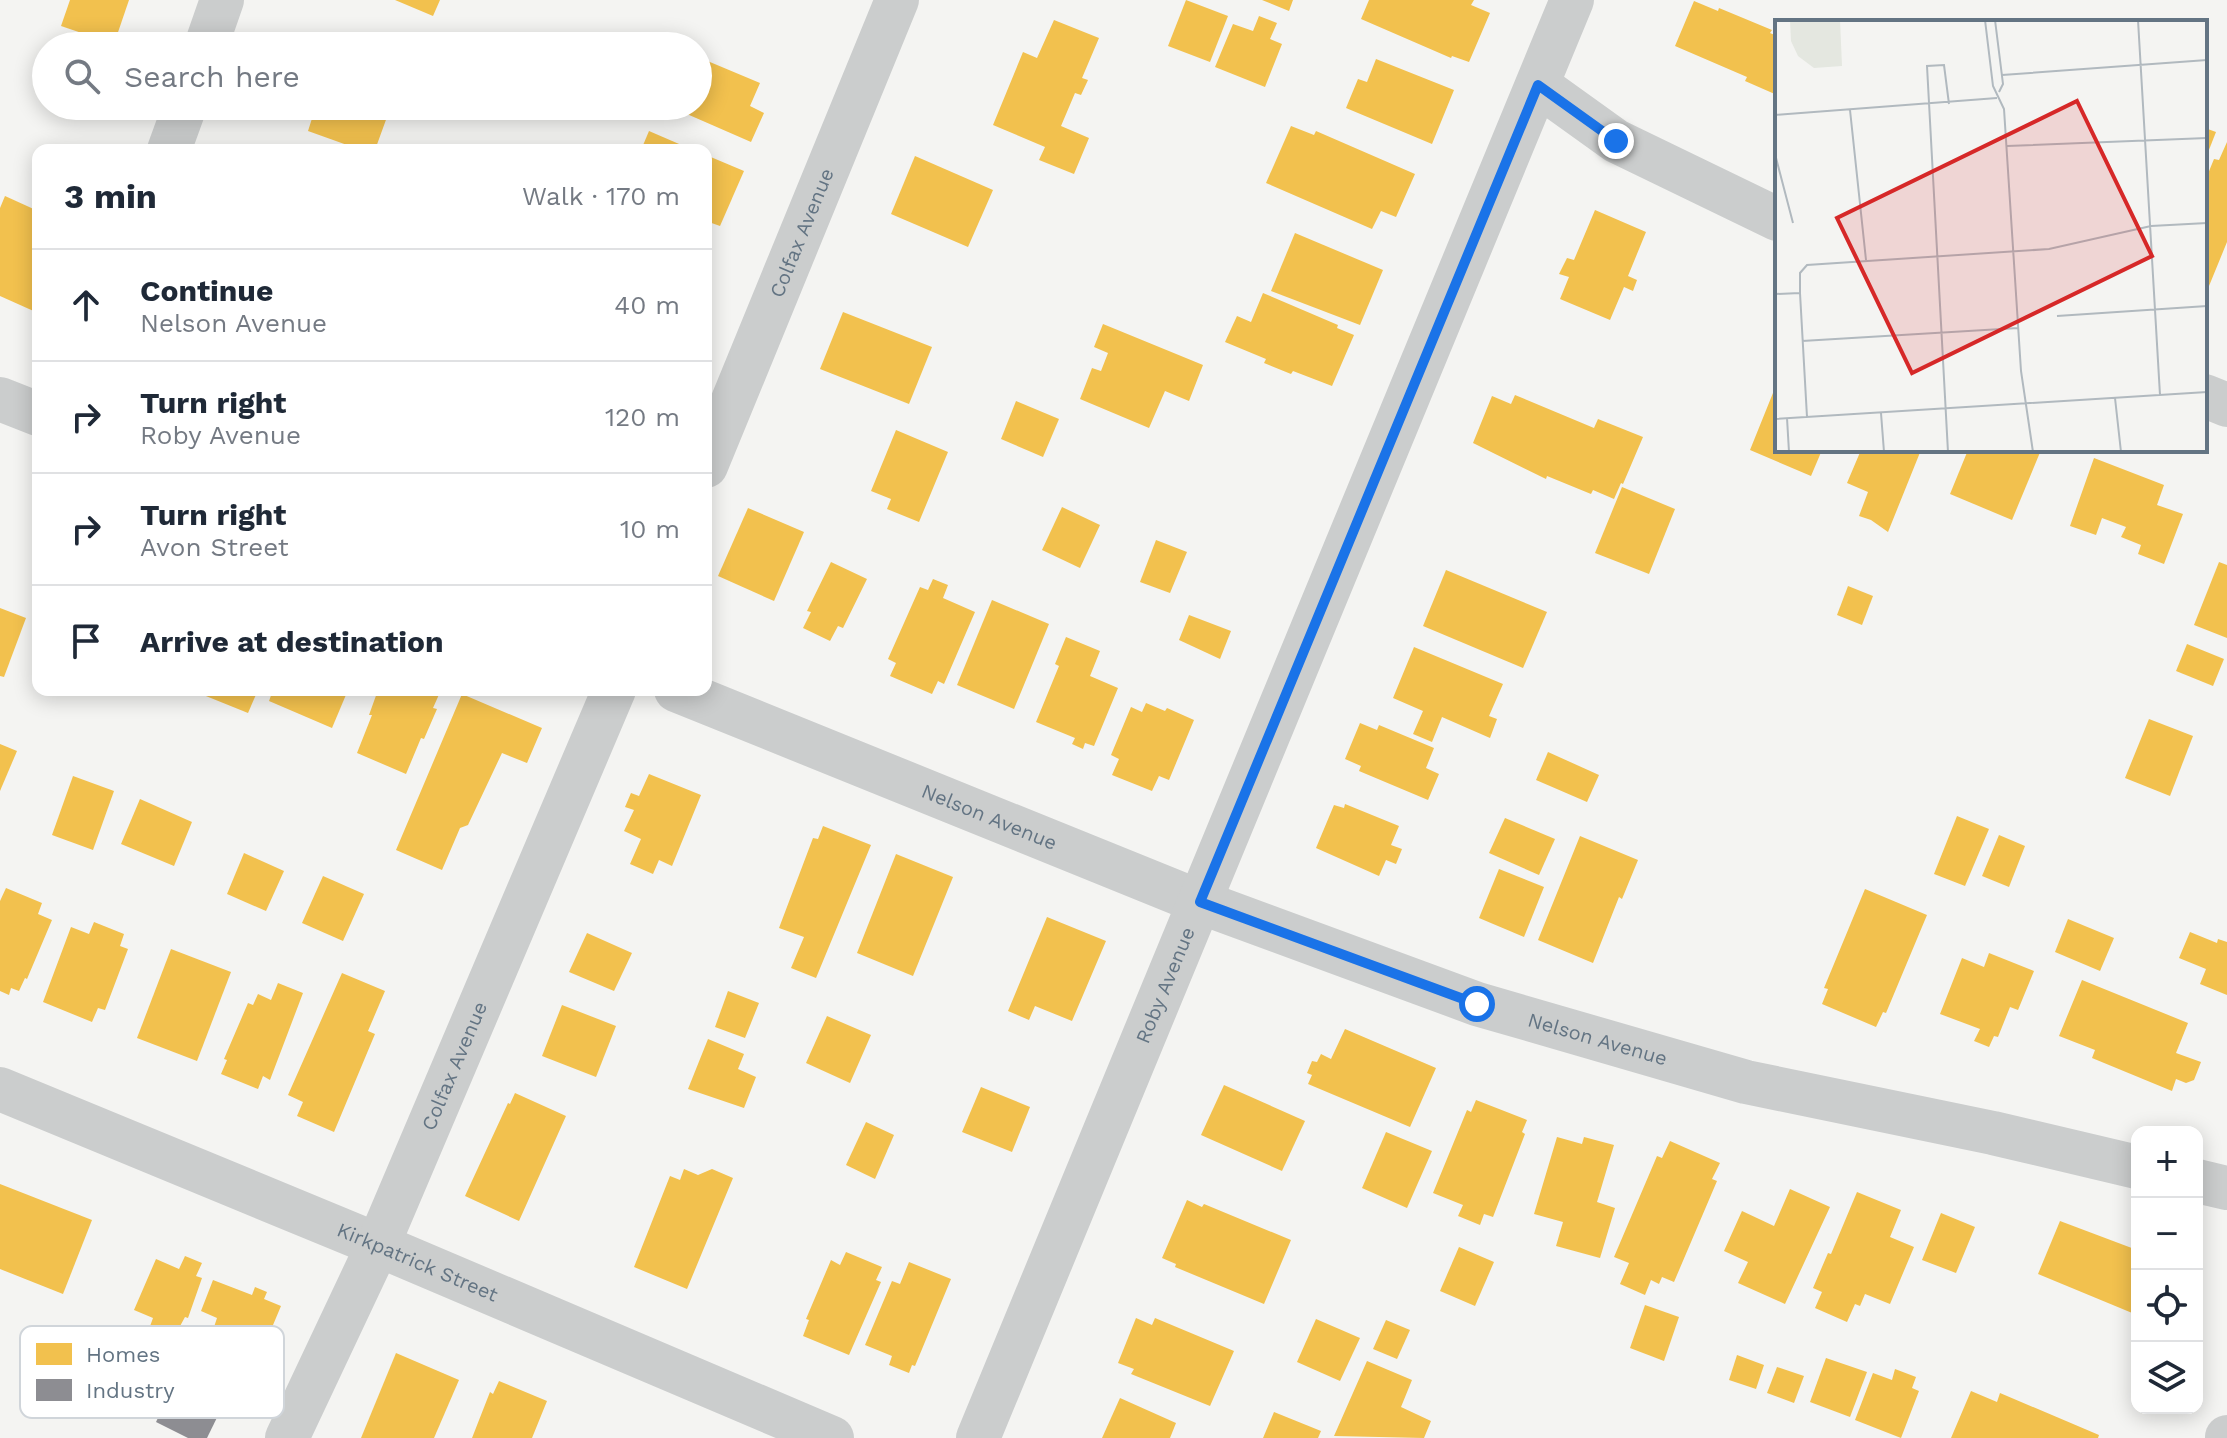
<!DOCTYPE html>
<html lang="en">
<head>
<meta charset="utf-8">
<style>
	body { margin:0; font-family:"Work Sans",sans-serif; background:#f6f6f7; color:#1f2937 }
	.controls { position:absolute; right:24px; bottom:24px; display:grid; overflow:hidden; border-radius:16px; box-shadow:0 4px 20px #0003 }
	.controls button { width:72px; height:72px; display:grid; place-items:center; padding:0; border:0; border-bottom:2px solid #e0e1e3; background:#fff; color:#1f2937; font:40px sans-serif }
	.stop { position:absolute; width:24px; height:24px; margin:-18px; border:6px solid #1a73e8; border-radius:50%; background:#fff }
	.stop.end { background:#1a73e8; border-color:#fff; box-shadow:0 2px 8px #0008 }
	.list { margin:0; padding:0; list-style:none }
	h2 { display:flex; justify-content:space-between; align-items:center; height:104px; margin:0; padding:0 32px; font-size:34px }
	h2 small { font-size:26px; font-weight:400; color:#747a83 }
	.list li { display:grid; grid-template-columns:52px 1fr auto; gap:24px; align-items:center; box-sizing:border-box; height:112px; padding:0 32px; border-top:2px solid #e0e1e3 }
	.list b { display:block; font-size:30px; white-space:nowrap }
	.list p { margin:0; font-size:26px; white-space:nowrap; color:#747a83 }
	.list em { font-size:26px; font-style:normal; color:#747a83 }
	.icon { flex:none; width:44px; height:44px; fill:none; stroke:currentColor; stroke-width:2; stroke-linecap:round; stroke-linejoin:round }
	.map { position:relative; flex:none; width:2227px; height:1438px; overflow:hidden }
	.search { position:absolute; background:#fff; box-shadow:0 4px 20px #0003; left:32px; top:32px; width:680px; height:88px; display:flex; align-items:center; gap:20px; box-sizing:border-box; padding:0 28px; border-radius:44px; color:#747a83; font-size:30px }
	.panel { position:absolute; background:#fff; box-shadow:0 4px 20px #0003; left:32px; top:144px; width:680px; height:552px; border-radius:16px }
	.map>svg:first-child { display:block }
</style>
</head>
<body>
<div class="map">
<svg width="2227" height="1438" viewBox="0 0 2227 1438">
	<rect width="100%" height="100%" fill="#f4f4f2"/>
	<g fill="#f2c14e">
		<path d="M70,0H129L114,44L61,26Z"/>
		<path d="M395,0H440L433,16Z"/>
		<path d="M1186,0L1228,16L1210,62L1168,46Z"/>
		<path d="M1262,0H1293L1289,11Z"/>
		<path d="M1369,0H1474L1471,5L1490,13L1469,62L1452,56L1451,58L1361,19Z"/>
		<path d="M1694,1L1718,11L1719,8L1772,30L1770,33L1777,36V95L1745,81L1747,77L1675,46Z"/>
		<path d="M1259,16L1277,23L1270,39L1282,44L1265,87L1215,67L1233,24L1253,31Z"/>
		<path d="M1054,20L1099,38L1082,78L1088,80L1081,95L1075,93L1061,126L1089,138L1074,174L1039,160L1045,147L993,125L1023,52L1037,58Z"/>
		<path d="M698,57L760,83L750,106L764,113L751,142L680,111L682,106H698Z"/>
		<path d="M1376,59L1454,90L1432,144L1346,108L1358,79L1367,82Z"/>
		<path d="M308,106H391L375,150H361L308,131L315,109Z"/>
		<path d="M1291,126L1314,135L1316,131L1415,174L1396,217L1381,211L1372,229L1266,183Z"/>
		<path d="M2205,128L2216,132L2205,160Z"/>
		<path d="M649,131L693,150H641Z"/>
		<path d="M2227,142V242L2209,286L2205,285V181L2214,159L2219,160Z"/>
		<path d="M706,155L744,171L720,226L706,221Z"/>
		<path d="M915,156L993,190L968,247L891,214Z"/>
		<path d="M5,196L38,211V313L0,296V208Z"/>
		<path d="M1595,210L1646,232L1628,276L1637,280L1633,291L1624,287L1610,320L1560,299L1569,277L1559,274L1567,258L1574,260Z"/>
		<path d="M1295,233L1383,270L1360,325L1271,291Z"/>
		<path d="M1263,293L1338,325L1337,328L1354,335L1332,386L1293,371L1291,374L1264,363L1266,359L1225,342L1237,316L1251,322Z"/>
		<path d="M843,312L932,347L909,404L820,369Z"/>
		<path d="M1103,324L1203,365L1189,401L1165,391L1149,428L1080,399L1092,368L1101,371L1108,353L1094,347Z"/>
		<path d="M1777,383V450H1822L1811,476L1750,450Z"/>
		<path d="M1515,395L1594,428L1598,419L1643,437L1623,484L1621,483L1614,499L1593,490L1591,494L1547,476L1546,479L1473,443L1492,396L1511,404Z"/>
		<path d="M1016,401L1059,419L1043,457L1001,439Z"/>
		<path d="M896,430L948,452L919,522L887,509L891,499L871,491Z"/>
		<path d="M1861,450H1921L1888,532L1871,520L1859,516L1868,492L1847,483Z"/>
		<path d="M1968,450H2041L2012,520L1950,494Z"/>
		<path d="M2094,458L2164,485L2157,505L2183,514L2164,564L2138,554L2141,545L2121,537L2126,527L2102,518L2096,535L2070,526Z"/>
		<path d="M1622,487L1675,509L1649,574L1595,553Z"/>
		<path d="M1062,507L1100,525L1080,568L1042,550Z"/>
		<path d="M748,508L804,532L774,601L718,576Z"/>
		<path d="M1156,540L1187,552L1170,593L1140,582Z"/>
		<path d="M831,562L867,579L843,628L838,626L830,641L803,628L811,612L807,611Z"/>
		<path d="M2219,562L2227,565V638L2194,625Z"/>
		<path d="M1446,570L1547,612L1523,668L1423,626Z"/>
		<path d="M933,579L948,585L943,598L975,612L944,684L938,681L932,694L890,676L896,663L888,659L920,587L928,590Z"/>
		<path d="M1848,586L1873,596L1862,625L1837,615Z"/>
		<path d="M992,600L1049,624L1014,709L957,685Z"/>
		<path d="M0,608L26,618L4,677L0,676Z"/>
		<path d="M1189,615L1231,631L1220,659L1179,640Z"/>
		<path d="M1066,637L1100,651L1090,676L1118,688L1094,746L1085,743L1083,749L1072,744L1075,738L1036,722L1059,666L1055,664Z"/>
		<path d="M2187,644L2224,659L2213,686L2176,671Z"/>
		<path d="M1414,647L1503,684L1489,716L1497,719L1490,738L1442,717L1432,742L1413,734L1423,711L1393,698Z"/>
		<path d="M191,690H258L248,713Z"/>
		<path d="M273,690H348L332,728L269,701Z"/>
		<path d="M378,690H441L433,708L437,709L424,739L421,738L406,774L357,753L372,715H369Z"/>
		<path d="M462,694L542,728L527,763L502,753L468,825L460,828L442,870L396,850Z"/>
		<path d="M1146,703L1165,711L1167,708L1194,720L1169,780L1159,776L1152,791L1112,775L1119,759L1111,755L1131,707L1142,712Z"/>
		<path d="M2149,719L2193,736L2170,796L2125,778Z"/>
		<path d="M1360,723L1377,730L1379,725L1434,748L1426,768L1439,774L1428,800L1359,771L1361,766L1345,759Z"/>
		<path d="M0,744L17,751L0,791Z"/>
		<path d="M1548,752L1599,775L1587,802L1536,780Z"/>
		<path d="M649,774L701,795L672,866L659,860L653,874L630,864L641,839L624,831L634,810L625,807L631,793L639,796Z"/>
		<path d="M73,776L114,791L93,850L52,835Z"/>
		<path d="M140,799L192,822L174,866L121,844Z"/>
		<path d="M1345,804L1399,826L1391,845L1402,849L1396,864L1386,860L1379,876L1316,848L1334,805L1344,808Z"/>
		<path d="M1957,816L1989,829L1965,886L1934,874Z"/>
		<path d="M1505,818L1555,839L1539,875L1489,853Z"/>
		<path d="M823,826L871,845L816,978L791,968L804,937L779,928L813,838L818,839Z"/>
		<path d="M1999,835L2025,846L2009,887L1982,876Z"/>
		<path d="M1580,836L1638,860L1622,899L1619,897L1593,963L1538,940Z"/>
		<path d="M244,853L284,871L266,911L227,894Z"/>
		<path d="M896,854L953,877L913,976L857,953Z"/>
		<path d="M1499,869L1544,887L1524,937L1479,918Z"/>
		<path d="M323,876L364,894L343,941L302,923Z"/>
		<path d="M6,888L42,903L38,914L52,920L27,979L25,978L19,991L11,988L9,995L0,991V901Z"/>
		<path d="M1865,889L1927,915L1886,1013L1883,1012L1876,1027L1822,1004L1828,989L1824,988Z"/>
		<path d="M1047,917L1106,941L1072,1021L1035,1006L1029,1020L1008,1011Z"/>
		<path d="M2068,919L2114,938L2100,971L2055,952Z"/>
		<path d="M94,922L124,934L120,946L128,949L105,1010L98,1008L92,1022L43,1002L71,927L89,934Z"/>
		<path d="M2190,932L2217,943L2218,939L2227,942V995L2200,984L2206,969L2179,958Z"/>
		<path d="M587,933L632,953L614,991L569,972Z"/>
		<path d="M171,949L231,972L197,1061L137,1038Z"/>
		<path d="M1989,953L2034,971L2018,1010L2010,1007L1998,1037L1994,1036L1989,1047L1974,1041L1980,1029L1940,1014L1962,958L1984,967Z"/>
		<path d="M342,973L385,991L368,1031L375,1034L334,1132L297,1116L303,1102L288,1095Z"/>
		<path d="M2082,980L2188,1023L2176,1053L2201,1062L2194,1080L2186,1083L2176,1079L2172,1091L2092,1058L2095,1050L2059,1036Z"/>
		<path d="M278,983L303,993L270,1080L263,1076L258,1089L221,1074L227,1060L224,1059L248,1003L253,1005L258,994L271,1000Z"/>
		<path d="M728,991L759,1003L745,1038L715,1027Z"/>
		<path d="M562,1005L616,1026L596,1077L542,1056Z"/>
		<path d="M827,1016L871,1035L850,1083L806,1063Z"/>
		<path d="M1345,1029L1436,1068L1410,1127L1308,1084L1312,1075L1307,1073L1312,1061L1317,1062L1321,1054L1331,1059Z"/>
		<path d="M708,1039L744,1054L738,1069L756,1077L744,1108L688,1089Z"/>
		<path d="M1224,1085L1305,1121L1282,1171L1201,1135Z"/>
		<path d="M981,1087L1030,1107L1012,1152L962,1132Z"/>
		<path d="M515,1093L566,1116L519,1221L465,1196L508,1103L510,1104Z"/>
		<path d="M1476,1100L1527,1120L1522,1132L1525,1134L1493,1217L1484,1214L1480,1225L1458,1216L1463,1205L1433,1193L1467,1110L1471,1112Z"/>
		<path d="M866,1122L894,1135L875,1179L846,1165Z"/>
		<path d="M1386,1132L1432,1151L1407,1208L1362,1188Z"/>
		<path d="M1557,1137L1582,1144L1584,1137L1614,1145L1597,1202L1615,1208L1600,1258L1556,1246L1563,1222L1534,1214Z"/>
		<path d="M1670,1141L1720,1163L1712,1179L1717,1181L1674,1282L1662,1277L1659,1284L1651,1280L1645,1295L1620,1284L1629,1263L1614,1257L1657,1156L1662,1158Z"/>
		<path d="M684,1169L698,1175L712,1169L733,1178L687,1289L634,1267L670,1176L680,1180Z"/>
		<path d="M0,1184L92,1220L63,1294L0,1269Z"/>
		<path d="M1790,1189L1830,1207L1785,1304L1738,1283L1748,1262L1724,1251L1742,1211L1774,1226Z"/>
		<path d="M1857,1192L1901,1210L1890,1237L1914,1247L1890,1304L1865,1294L1860,1306L1855,1304L1847,1322L1815,1308L1822,1292L1813,1288L1828,1253L1831,1254Z"/>
		<path d="M1187,1200L1202,1207L1204,1204L1291,1240L1264,1304L1175,1267L1176,1264L1162,1258Z"/>
		<path d="M1941,1213L1975,1227L1956,1273L1922,1260Z"/>
		<path d="M2060,1221L2137,1250V1315L2038,1274Z"/>
		<path d="M1459,1247L1494,1262L1475,1306L1440,1291Z"/>
		<path d="M846,1252L882,1267L876,1280L881,1282L849,1355L803,1336L809,1320L806,1319L831,1260L840,1265Z"/>
		<path d="M185,1256L202,1263L196,1276L202,1278L188,1318L185,1317L173,1339L149,1329L153,1318L134,1310L156,1259L179,1269Z"/>
		<path d="M909,1262L951,1279L915,1366L912,1365L909,1373L889,1365L892,1356L865,1345L892,1281L900,1284Z"/>
		<path d="M213,1280L252,1295L255,1287L267,1292L264,1299L281,1306L260,1356L211,1336L217,1318L201,1311Z"/>
		<path d="M1645,1305L1679,1317L1664,1361L1630,1348Z"/>
		<path d="M1136,1318L1152,1325L1155,1318L1234,1351L1210,1406L1131,1374L1134,1369L1118,1363Z"/>
		<path d="M1316,1319L1360,1338L1340,1381L1297,1362Z"/>
		<path d="M1386,1320L1410,1330L1397,1359L1373,1349Z"/>
		<path d="M396,1353L459,1380L434,1438H361Z"/>
		<path d="M1737,1355L1764,1365L1756,1389L1729,1380Z"/>
		<path d="M1826,1358L1867,1372L1850,1417L1810,1402Z"/>
		<path d="M1367,1361L1412,1380L1401,1407L1431,1421L1424,1438L1334,1436Z"/>
		<path d="M1777,1367L1804,1376L1794,1403L1767,1393Z"/>
		<path d="M1895,1369L1916,1377L1912,1388L1919,1391L1901,1438L1855,1420L1873,1373L1892,1380Z"/>
		<path d="M499,1381L547,1401L532,1438H472L490,1392L493,1394Z"/>
		<path d="M1971,1391L1997,1402L2000,1393L2099,1435L2098,1438H1951Z"/>
		<path d="M1120,1398L1176,1423L1170,1438H1102Z"/>
		<path d="M1274,1412L1321,1431L1318,1438H1263Z"/>
	</g>
	<path fill="#8d8d92" d="M181,1370L229,1393L207,1438H188L156,1422Z"/>
	<g fill="none" stroke-linecap="round" stroke-linejoin="round">
		<g stroke="#cbcdcd" stroke-width="44">
			<path d="M206,46L222,0"/>
			<path d="M1538,85L1616,141L1777,219"/>
			<path d="M169,150L185,106"/>
			<path d="M2205,396L2227,405"/>
			<path d="M0,399L38,414"/>
			<path id="s1" d="M706,466L897,0"/>
			<path id="s2" d="M676,690L1200,902L1477,1004L1746,1082L1993,1133L2137,1167"/>
			<path id="s3" d="M0,1089L378,1245L832,1438"/>
			<path d="M2197,1181L2227,1188"/>
			<path id="s4" d="M287,1438L378,1245L614,690"/>
			<path id="s5" d="M978,1438L1572,0"/>
			<path d="M2227,1438V1437"/>
		</g>
	</g>
	<g fill="none" stroke-linecap="round" stroke-linejoin="round">
		<path stroke="#1a73e8" stroke-width="10" d="M1477,1004L1200,902L1538,85L1616,141"/>
	</g>
	<g text-anchor="middle" dominant-baseline="central" stroke-width="8" stroke-linejoin="round" paint-order="stroke">
		<g font-size="20" fill="#637483" stroke="#fff">
			<text stroke="none"><textPath href="#s1" startOffset="252">Colfax Avenue</textPath></text>
			<text stroke="none"><textPath href="#s2" startOffset="338">Nelson Avenue</textPath></text>
			<text stroke="none"><textPath href="#s5" startOffset="490">Roby Avenue</textPath></text>
			<text stroke="none"><textPath href="#s2" startOffset="986">Nelson Avenue</textPath></text>
			<text stroke="none"><textPath href="#s4" startOffset="408">Colfax Avenue</textPath></text>
			<text stroke="none"><textPath href="#s3" startOffset="452">Kirkpatrick Street</textPath></text>
		</g>
	</g>
	<g transform="translate(1775 20)">
		<rect width="432" height="432" fill="#f4f4f2"/>
		<path d="M15,0H65L67,46L39,48L23,36L16,21Z" fill="#e4e7e0"/>
		<path fill="none" stroke="#b1b9bf" stroke-width="2" d="M210,0L218,66L229,89L246,351L258,432M220,0L228,64L224,72M363,0L385,375M227,55L432,40M75,90L91,240M0,95L222,78M232,126L432,118M0,134L18,203M0,274L25,273M282,296L432,286M27,321L243,308M340,378L346,432M106,393L109,432M32,397L25,273V253L32,245L274,229L376,206L432,203M12,398L14,432M0,399L432,372M173,432L152,46L169,45L174,84"/>
		<path fill="#d62828" fill-opacity="0.15" stroke="#d62828" stroke-width="4" d="M302,81L377,236L137,353L62,198Z"/>
		<rect width="432" height="432" fill="none" stroke="#637483" stroke-width="4"/>
	</g>
	<rect x="20" y="1326" width="264" height="92" rx="12" fill="#fff" stroke="#d0d5da" stroke-width="2"/>
	<rect x="36" y="1343" width="36" height="22" fill="#f2c14e"/>
	<rect x="36" y="1379" width="36" height="22" fill="#8d8d92"/>
	<g font-size="22" fill="#637483">
		<text x="86" y="1362">Homes</text>
		<text x="86" y="1398">Industry</text>
	</g>
</svg>
<div class="controls">
<button>+</button>
<button>−</button>
<button><svg class="icon" aria-label="locate" viewBox="0 0 24 24"><circle cx="12" cy="12" r="6"/><path d="M12 2v4M12 18v4M2 12h4M18 12h4"/></svg></button>
<button><svg class="icon" aria-label="layers" viewBox="0 0 24 24"><path d="M12 4l9 5-9 5-9-5zM3 14l9 5 9-5"/></svg></button>
</div>
<div class="stop" style="left:1477px;top:1004px"></div>
<div class="stop end" style="left:1616px;top:141px"></div>
<div class="search"><svg class="icon" aria-label="search" viewBox="0 0 24 24"><circle cx="10" cy="10" r="6"/><path d="M15 15l6 6"/></svg>Search here</div>
<section class="panel">
<h2>3 min<small>Walk · 170 m</small></h2>
<ul class="list">
<li><svg class="icon" aria-label="ahead" viewBox="0 0 24 24"><path d="M12 20V5M6 11l6-6 6 6"/></svg><div><b>Continue</b><p>Nelson Avenue</p></div><em>40 m</em></li>
<li><svg class="icon" aria-label="right" viewBox="0 0 24 24"><path d="M7 20v-9h11M14 6l5 5-5 5"/></svg><div><b>Turn right</b><p>Roby Avenue</p></div><em>120 m</em></li>
<li><svg class="icon" aria-label="right" viewBox="0 0 24 24"><path d="M7 20v-9h11M14 6l5 5-5 5"/></svg><div><b>Turn right</b><p>Avon Street</p></div><em>10 m</em></li>
<li><svg class="icon" aria-label="arrive" viewBox="0 0 24 24"><path d="M6 21V4h12l-3 4 3 4H6"/></svg><div><b>Arrive at destination</b></div></li>
</ul>
</section>
</div>
</body>
</html>
